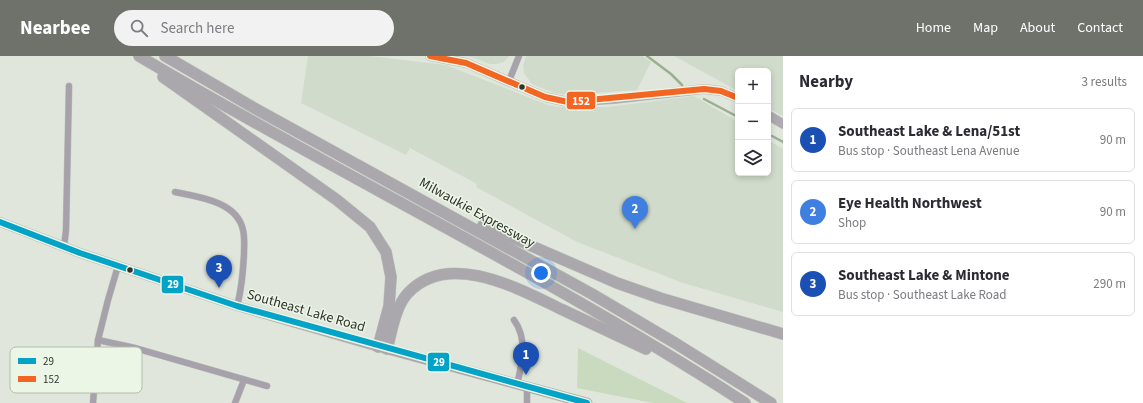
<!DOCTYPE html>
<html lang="en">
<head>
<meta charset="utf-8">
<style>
	body { margin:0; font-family:"Source Sans 3",sans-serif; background:#f2f2f3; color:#2b2b33 }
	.controls { position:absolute; right:12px; top:12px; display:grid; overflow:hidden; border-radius:6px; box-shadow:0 2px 6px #0003 }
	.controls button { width:36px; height:36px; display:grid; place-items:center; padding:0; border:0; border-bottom:1px solid #e1e1e2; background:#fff; color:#2b2b33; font:20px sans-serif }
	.you { position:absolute; left:541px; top:217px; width:14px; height:14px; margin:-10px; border:3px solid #fff; border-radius:50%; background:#1a73e8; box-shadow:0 0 0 6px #1a73e833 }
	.badge { display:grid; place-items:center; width:26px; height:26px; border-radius:50%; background:#6e726b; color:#fff; font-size:13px; font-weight:700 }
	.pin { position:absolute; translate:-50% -33px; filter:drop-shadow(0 1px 2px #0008) }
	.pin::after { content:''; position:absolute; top:21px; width:14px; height:12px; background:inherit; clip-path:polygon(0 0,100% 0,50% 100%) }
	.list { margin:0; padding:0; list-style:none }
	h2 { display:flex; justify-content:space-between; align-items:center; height:52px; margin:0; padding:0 16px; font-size:17px }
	h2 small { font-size:13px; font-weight:400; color:#7c7c81 }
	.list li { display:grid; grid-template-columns:26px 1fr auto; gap:12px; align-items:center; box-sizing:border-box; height:64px; margin:0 8px 8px; padding:0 8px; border:1px solid #e1e1e2; border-radius:6px }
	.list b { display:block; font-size:15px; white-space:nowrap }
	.list p { margin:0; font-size:13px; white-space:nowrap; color:#7c7c81 }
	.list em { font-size:13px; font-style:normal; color:#7c7c81 }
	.icon { flex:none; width:22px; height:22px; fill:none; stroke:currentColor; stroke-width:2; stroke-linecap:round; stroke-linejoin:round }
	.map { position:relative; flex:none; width:783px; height:347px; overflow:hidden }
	header { display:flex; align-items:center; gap:24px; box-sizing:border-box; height:56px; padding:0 20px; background:#6e726b; color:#fff }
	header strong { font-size:19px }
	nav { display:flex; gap:22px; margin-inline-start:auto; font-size:14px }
	.search { width:280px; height:36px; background:#f2f2f3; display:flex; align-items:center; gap:10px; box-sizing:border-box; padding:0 14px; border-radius:22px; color:#7c7c81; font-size:15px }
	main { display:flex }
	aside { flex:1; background:#fff }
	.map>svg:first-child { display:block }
</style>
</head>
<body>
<header>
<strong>Nearbee</strong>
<div class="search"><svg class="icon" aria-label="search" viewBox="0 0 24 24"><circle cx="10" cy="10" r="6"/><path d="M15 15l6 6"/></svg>Search here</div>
<nav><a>Home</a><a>Map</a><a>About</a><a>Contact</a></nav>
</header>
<main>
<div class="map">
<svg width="783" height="347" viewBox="0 0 783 347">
	<rect width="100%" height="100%" fill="#e0e6dc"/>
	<g fill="#d1dbcb">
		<path d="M308,0H369L446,9L548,49L560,51H607L694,40L738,66V117H768V84L783,93V256L683,227L577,186L476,131L477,128L410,92L406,99L301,47Z"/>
		<path d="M469,0H509L504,6L497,8H490Z"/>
		<path d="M526,0H642L651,6L637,34L568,39L554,37L532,28L524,17L523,10Z"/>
		<path d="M674,0H783V60L768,52V15H738V35Z"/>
	</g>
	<path fill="#c9dabf" d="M578,292L687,347H653L577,332Z"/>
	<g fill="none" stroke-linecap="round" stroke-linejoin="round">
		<g stroke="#9bb08e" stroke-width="2.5">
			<path d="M647,0L671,18L682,29"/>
			<path d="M704,43L738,61"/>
			<path d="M772,80L783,86"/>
		</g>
		<g stroke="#bdc2ba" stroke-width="7">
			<g id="street">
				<path d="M509,25L519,0"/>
				<path d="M175,136C198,141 237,145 243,174C245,182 244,191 244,198C243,217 242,232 237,250"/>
				<path d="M64,191L66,174L69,30"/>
				<path d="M514,264C528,283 522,307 517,329"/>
				<path d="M98,284L135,292L267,330"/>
				<path d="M527,332V347"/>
				<path d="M93,347L98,284L108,244L118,210"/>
				<path d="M235,347L244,324"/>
			</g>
		</g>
		<g stroke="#bdc2ba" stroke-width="10">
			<g id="secondary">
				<path d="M430,0L466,7L545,41L568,46L614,43L704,33L721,35L738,42"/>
				<path d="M768,59L783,68"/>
				<path d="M0,166L80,197L237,250L378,291"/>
			</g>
		</g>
		<g stroke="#bdc2ba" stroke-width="11">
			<path id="primary" d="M380,291L587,347"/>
		</g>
		<g stroke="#bdc2ba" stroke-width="12">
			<g id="highway">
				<path d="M139,0C339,119 550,220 745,347"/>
				<path d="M165,0L256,53L592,238L675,287L771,347"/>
				<path d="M163,21L337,144L370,171L386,196L391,221L389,250L378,291"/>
				<path d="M483,169L617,227L660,242L783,278"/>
				<path d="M387,293C392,275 395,251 408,237C449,193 521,234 563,254C591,267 618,280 646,293"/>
			</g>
		</g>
		<use href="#street" stroke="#a6a1ab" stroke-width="6"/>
		<use href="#secondary" stroke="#adaab1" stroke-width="9"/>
		<use href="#primary" stroke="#a7a4a9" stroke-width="10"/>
		<use href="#highway" stroke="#aaa8ad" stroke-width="11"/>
		<g stroke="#ecf6e6" stroke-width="9">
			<path id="bus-1" d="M0,166L80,197L237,250L587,347"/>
		</g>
		<g stroke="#ecf6e6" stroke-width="9">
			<path id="bus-2" d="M430,0L466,7L545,41L568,46L704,33L721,35L738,42"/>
		</g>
		<use href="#bus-1" stroke="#02a3c6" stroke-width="6"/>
		<use href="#bus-2" stroke="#f26522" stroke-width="6"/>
	</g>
	<g fill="#31342e" stroke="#ecf6e6" stroke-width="1.5">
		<circle cx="522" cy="31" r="3.5"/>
		<circle cx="130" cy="214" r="3.5"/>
	</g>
	<g text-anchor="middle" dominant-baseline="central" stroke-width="3" stroke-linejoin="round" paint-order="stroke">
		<g font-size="14" fill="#31342e" stroke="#ecf6e6">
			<text transform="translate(477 157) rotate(29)">Milwaukie Expressway</text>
			<text transform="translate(306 255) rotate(16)">Southeast Lake Road</text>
		</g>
	</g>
	<rect x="10" y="291" width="132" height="46" rx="6" fill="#ecf6e6" stroke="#b4bcaf" stroke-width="1"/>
	<rect x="18" y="302" width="18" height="6" fill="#02a3c6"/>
	<rect x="18" y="320" width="18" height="6" fill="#f26522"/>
	<g font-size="11" fill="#31342e">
		<text x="43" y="309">29</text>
		<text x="43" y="327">152</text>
	</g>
	<g stroke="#ecf6e6" stroke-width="1.5">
		<rect x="566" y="35" width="30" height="19" rx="4" fill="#f26522"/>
		<rect x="161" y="219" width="23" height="19" rx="4" fill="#02a3c6"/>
		<rect x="427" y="296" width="23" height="20" rx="4" fill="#02a3c6"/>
	</g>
	<g font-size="11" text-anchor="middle" font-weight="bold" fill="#fff">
		<text x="581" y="49">152</text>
		<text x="173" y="232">29</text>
		<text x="439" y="310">29</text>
	</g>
</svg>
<div class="controls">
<button>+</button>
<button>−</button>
<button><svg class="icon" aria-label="layers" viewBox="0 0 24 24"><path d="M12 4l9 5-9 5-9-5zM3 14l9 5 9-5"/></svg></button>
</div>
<div class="you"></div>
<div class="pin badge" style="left:526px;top:319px;background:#1a4fb4">1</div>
<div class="pin badge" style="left:635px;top:173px;background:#3f7fe0">2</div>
<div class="pin badge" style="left:219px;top:232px;background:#1a4fb4">3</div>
</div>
<aside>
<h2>Nearby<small>3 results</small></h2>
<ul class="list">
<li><span class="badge" style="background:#1a4fb4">1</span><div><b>Southeast Lake &amp; Lena/51st</b><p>Bus stop · Southeast Lena Avenue</p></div><em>90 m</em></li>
<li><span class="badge" style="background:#3f7fe0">2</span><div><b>Eye Health Northwest</b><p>Shop</p></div><em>90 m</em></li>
<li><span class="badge" style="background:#1a4fb4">3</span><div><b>Southeast Lake &amp; Mintone</b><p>Bus stop · Southeast Lake Road</p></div><em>290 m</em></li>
</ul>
</aside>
</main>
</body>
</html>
